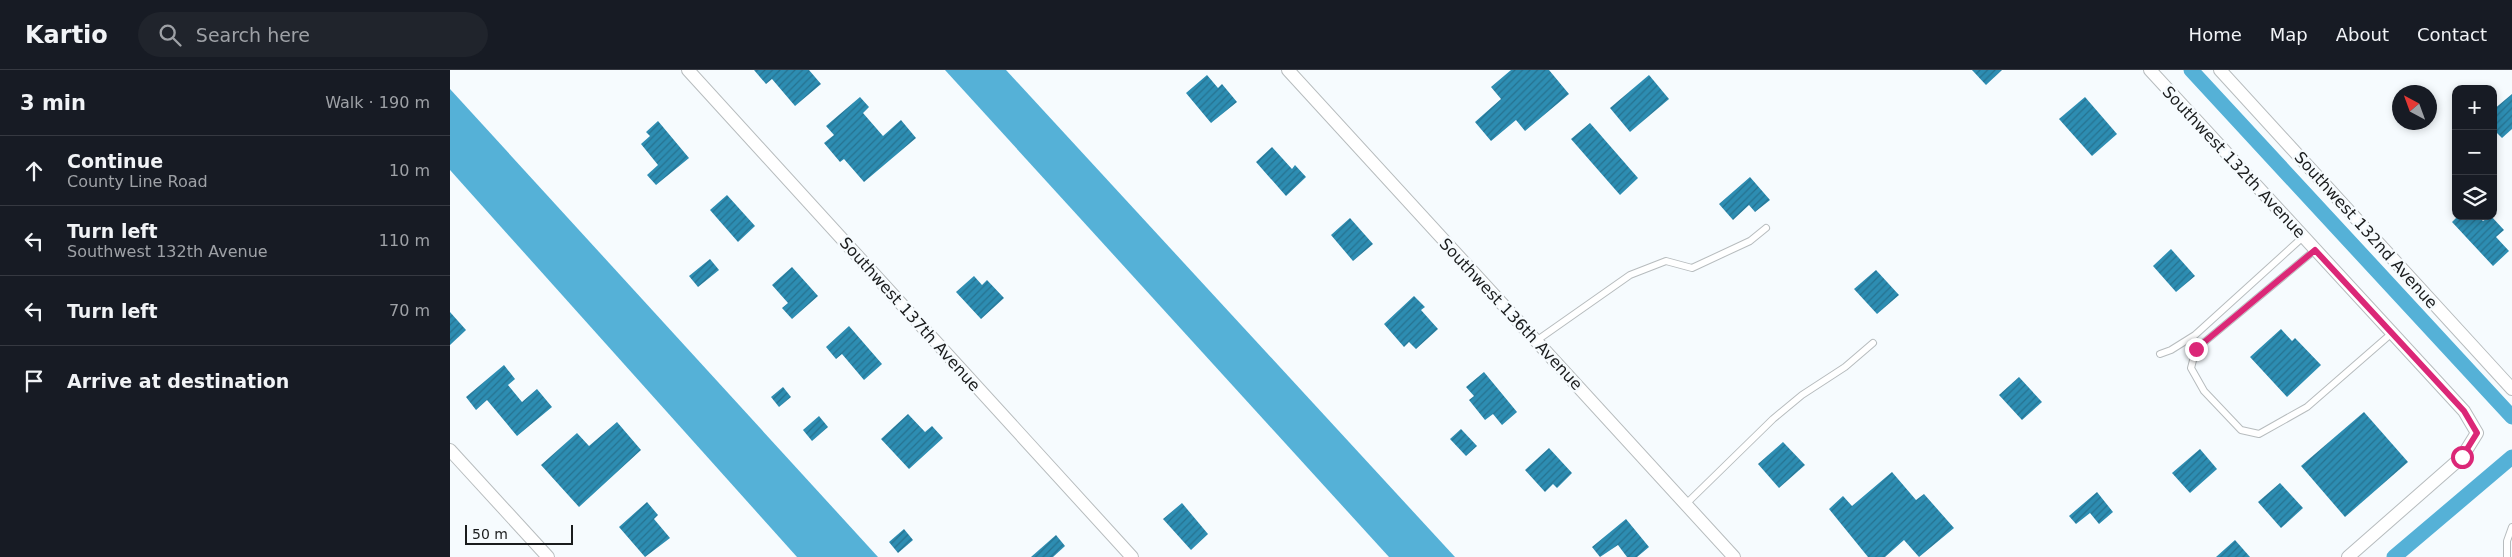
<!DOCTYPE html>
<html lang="en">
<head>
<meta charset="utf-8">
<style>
	body { margin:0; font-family:"DejaVu Sans",sans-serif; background:#20242c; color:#f1f3f6 }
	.controls { position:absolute; right:15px; top:15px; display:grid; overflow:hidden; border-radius:10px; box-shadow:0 2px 8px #0003 }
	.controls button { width:45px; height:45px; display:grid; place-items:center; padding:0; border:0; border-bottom:1px solid #363941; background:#171b24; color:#f1f3f6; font:25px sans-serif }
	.compass { position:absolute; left:1942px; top:15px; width:45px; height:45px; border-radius:50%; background:#171b24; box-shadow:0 2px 8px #0003; rotate:319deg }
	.scale { position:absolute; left:15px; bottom:12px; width:108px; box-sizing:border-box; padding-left:5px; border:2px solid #1a1c1d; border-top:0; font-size:14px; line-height:18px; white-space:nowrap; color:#1a1c1d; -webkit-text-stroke:4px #f6fbfe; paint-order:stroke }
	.stop { position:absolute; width:15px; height:15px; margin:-11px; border:4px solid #db2777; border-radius:50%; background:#fff }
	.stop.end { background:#db2777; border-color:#fff; box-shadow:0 1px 5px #0008 }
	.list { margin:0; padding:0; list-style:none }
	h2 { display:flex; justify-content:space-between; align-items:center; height:65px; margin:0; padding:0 20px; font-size:21px }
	h2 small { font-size:16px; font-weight:400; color:#9ea1a6 }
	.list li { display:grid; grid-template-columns:32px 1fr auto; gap:15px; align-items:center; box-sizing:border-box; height:70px; padding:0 20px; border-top:1px solid #363941 }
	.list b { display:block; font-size:19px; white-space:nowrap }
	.list p { margin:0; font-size:16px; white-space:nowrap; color:#9ea1a6 }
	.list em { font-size:16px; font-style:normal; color:#9ea1a6 }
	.icon { flex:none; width:28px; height:28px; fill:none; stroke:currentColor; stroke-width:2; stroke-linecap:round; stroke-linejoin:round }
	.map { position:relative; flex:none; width:2062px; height:487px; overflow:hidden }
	header { display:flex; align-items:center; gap:30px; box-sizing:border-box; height:70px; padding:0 25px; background:#171b24; border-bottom:1px solid #363941 }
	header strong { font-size:24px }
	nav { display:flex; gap:28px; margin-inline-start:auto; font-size:18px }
	.search { width:350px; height:45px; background:#20242c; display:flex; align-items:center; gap:12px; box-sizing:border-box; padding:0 18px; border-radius:28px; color:#9ea1a6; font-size:19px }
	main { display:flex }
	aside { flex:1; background:#171b24 }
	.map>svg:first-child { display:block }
</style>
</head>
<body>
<header>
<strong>Kartio</strong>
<div class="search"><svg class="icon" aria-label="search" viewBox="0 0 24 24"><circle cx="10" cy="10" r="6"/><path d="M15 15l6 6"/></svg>Search here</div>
<nav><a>Home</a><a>Map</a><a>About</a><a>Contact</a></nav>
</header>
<main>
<aside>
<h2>3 min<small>Walk · 190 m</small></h2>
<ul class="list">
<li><svg class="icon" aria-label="ahead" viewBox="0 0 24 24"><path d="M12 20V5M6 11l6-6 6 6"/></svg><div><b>Continue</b><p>County Line Road</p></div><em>10 m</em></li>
<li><svg class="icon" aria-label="left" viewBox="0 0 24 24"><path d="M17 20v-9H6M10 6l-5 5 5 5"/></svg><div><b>Turn left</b><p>Southwest 132th Avenue</p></div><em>110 m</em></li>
<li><svg class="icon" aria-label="left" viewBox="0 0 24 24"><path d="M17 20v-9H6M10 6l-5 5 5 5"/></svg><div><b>Turn left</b></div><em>70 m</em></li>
<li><svg class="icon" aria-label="arrive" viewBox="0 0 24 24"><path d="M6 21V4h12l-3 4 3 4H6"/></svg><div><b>Arrive at destination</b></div></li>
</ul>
</aside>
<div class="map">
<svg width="2062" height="487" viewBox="0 0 2062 487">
	<defs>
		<pattern id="building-hatch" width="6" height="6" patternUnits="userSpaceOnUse" patternTransform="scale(1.25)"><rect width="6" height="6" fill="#2d8db2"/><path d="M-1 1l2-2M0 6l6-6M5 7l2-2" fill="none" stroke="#267290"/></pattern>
	</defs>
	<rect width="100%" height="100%" fill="#f6fbfe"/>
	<g fill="#55b1d7">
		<path d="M495,0H556L1005,487H939Z"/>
		<path d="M0,19L428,487H347L0,100Z"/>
	</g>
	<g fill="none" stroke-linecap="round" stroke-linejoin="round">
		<g stroke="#55b1d7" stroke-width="15">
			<path d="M1741,0L2062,347"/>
			<path d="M1944,487L2062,387"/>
		</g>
	</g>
	<g fill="url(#building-hatch)">
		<path d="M304,0H359L371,14L345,36L322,9L316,14Z"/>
		<path d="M1061,0H1099L1119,24L1075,61L1066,50L1041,71L1025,52L1051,29L1041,17Z"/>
		<path d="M1522,0H1552L1536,15Z"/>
		<path d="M757,5L768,18L772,14L787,32L761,53L736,23Z"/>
		<path d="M1199,5L1219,29L1180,62L1160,38Z"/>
		<path d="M2062,24V59L2052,68L2043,59V40Z"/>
		<path d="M410,27L419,37L413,43L433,66L451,50L466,68L414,112L394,89L390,92L374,73L384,65L376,56Z"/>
		<path d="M1635,27L1667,64L1642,86L1609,49Z"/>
		<path d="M208,51L239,88L206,115L197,105L208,95L191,74L200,66L196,62Z"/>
		<path d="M1140,53L1188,108L1170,125L1121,69Z"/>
		<path d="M822,77L842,99L845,95L856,107L836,126L806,92Z"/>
		<path d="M1300,107L1320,130L1305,142L1299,135L1283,150L1269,134Z"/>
		<path d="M277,125L305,156L288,172L260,140Z"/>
		<path d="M2008,146H2028L2033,151L2041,146L2054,160L2046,167L2059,181L2043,196L2002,152Z"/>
		<path d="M900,148L923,174L903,191L881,165Z"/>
		<path d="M1721,179L1745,206L1726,222L1703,196Z"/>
		<path d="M260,189L269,200L248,217L239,206Z"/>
		<path d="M342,197L368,226L342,249L332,238L338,233L322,215Z"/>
		<path d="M1426,200L1449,225L1427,244L1404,219Z"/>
		<path d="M524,206L532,215L537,210L554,228L531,249L506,222Z"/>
		<path d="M964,226L975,237L971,240L988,259L966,279L959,272L954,277L934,254Z"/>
		<path d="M0,242L16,260L0,275Z"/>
		<path d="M399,256L432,294L414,310L392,284L386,289L376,277Z"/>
		<path d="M1831,259L1842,271L1845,268L1871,295L1837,327L1800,287Z"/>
		<path d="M54,295L65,309L58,315L72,332L87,319L102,337L67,366L37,330L26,340L16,327Z"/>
		<path d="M1034,302L1067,342L1052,355L1043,344L1035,350L1019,330L1024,326L1016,317Z"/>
		<path d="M1569,307L1592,332L1572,350L1549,325Z"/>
		<path d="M333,317L341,327L329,337L321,327Z"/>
		<path d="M1914,342L1958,392L1895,447L1851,396Z"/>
		<path d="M458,344L475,362L482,356L493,368L459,399L431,369Z"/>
		<path d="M369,346L378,357L362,371L353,360Z"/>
		<path d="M167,352L191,380L129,437L91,395L127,363L139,376Z"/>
		<path d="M1011,359L1027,376L1016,386L1000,369Z"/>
		<path d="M1333,372L1355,395L1329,418L1308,394Z"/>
		<path d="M1099,378L1122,403L1107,418L1103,414L1095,422L1075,400Z"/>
		<path d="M1750,379L1767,399L1740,423L1722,403Z"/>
		<path d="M1442,402L1466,430L1474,424L1504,458L1469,487L1454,470L1435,487H1418L1379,439L1393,426L1402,436Z"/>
		<path d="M1830,413L1853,438L1831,458L1808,432Z"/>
		<path d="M1647,422L1663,442L1649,454L1640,443L1626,454L1619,446Z"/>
		<path d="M197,432L208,445L204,449L220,468L195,487L169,457Z"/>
		<path d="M732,433L758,464L741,480L713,449Z"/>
		<path d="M1176,449L1199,477L1187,487H1177L1168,475L1150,487L1142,477Z"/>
		<path d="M454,459L463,470L448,483L439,472Z"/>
		<path d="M606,465L615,476L603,487H581Z"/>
		<path d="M1785,470L1800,487H1766Z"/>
	</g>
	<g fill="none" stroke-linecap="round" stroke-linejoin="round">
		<g stroke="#b7bcbe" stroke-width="8">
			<g id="lane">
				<path d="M1865,180L1746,279L1741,298L1754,321L1791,360L1809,364L1857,337L1942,263"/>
				<path d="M1086,271L1180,205L1216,191L1242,198L1300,171L1316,158"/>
				<path d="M1710,284L1721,280L1745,265L1853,167"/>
				<path d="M1236,434L1323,349L1352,325L1395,297L1423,273"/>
				<path d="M2057,487V471L2062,457"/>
			</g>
		</g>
		<g stroke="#b7bcbe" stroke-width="14">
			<g id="street">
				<path d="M238,0L682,487"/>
				<path d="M838,0L1284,487"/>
				<path d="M1700,0L2014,341L2027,363L2012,387L1898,487"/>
				<path d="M1770,0L2062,319"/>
				<path d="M0,380L98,487"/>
			</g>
		</g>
		<use href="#lane" stroke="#fff" stroke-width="6"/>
		<use href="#street" stroke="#fff" stroke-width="12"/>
	</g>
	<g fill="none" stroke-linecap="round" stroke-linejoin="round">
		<path stroke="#db2777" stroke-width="6" d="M1746,279L1865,180L2014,341L2027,363L2012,387"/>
	</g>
	<g text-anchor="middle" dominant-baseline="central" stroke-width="5" stroke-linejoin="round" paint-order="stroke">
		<g font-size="16" fill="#1a1c1d" stroke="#f6fbfe">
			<text transform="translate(1784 92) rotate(47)">Southwest 132th Avenue</text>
			<text transform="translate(1916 160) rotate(48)">Southwest 132nd Avenue</text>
			<text transform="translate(460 244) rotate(48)">Southwest 137th Avenue</text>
			<text transform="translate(1061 244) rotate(47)">Southwest 136th Avenue</text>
		</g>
	</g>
</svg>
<div class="controls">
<button>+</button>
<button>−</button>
<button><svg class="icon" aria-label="layers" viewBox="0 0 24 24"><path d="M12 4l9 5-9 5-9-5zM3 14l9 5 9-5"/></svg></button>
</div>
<svg class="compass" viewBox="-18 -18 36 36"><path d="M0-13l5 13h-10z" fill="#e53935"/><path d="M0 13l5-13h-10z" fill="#9ea1a6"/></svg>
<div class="scale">50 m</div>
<div class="stop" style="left:2012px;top:387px"></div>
<div class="stop end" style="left:1746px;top:279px"></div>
</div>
</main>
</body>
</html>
